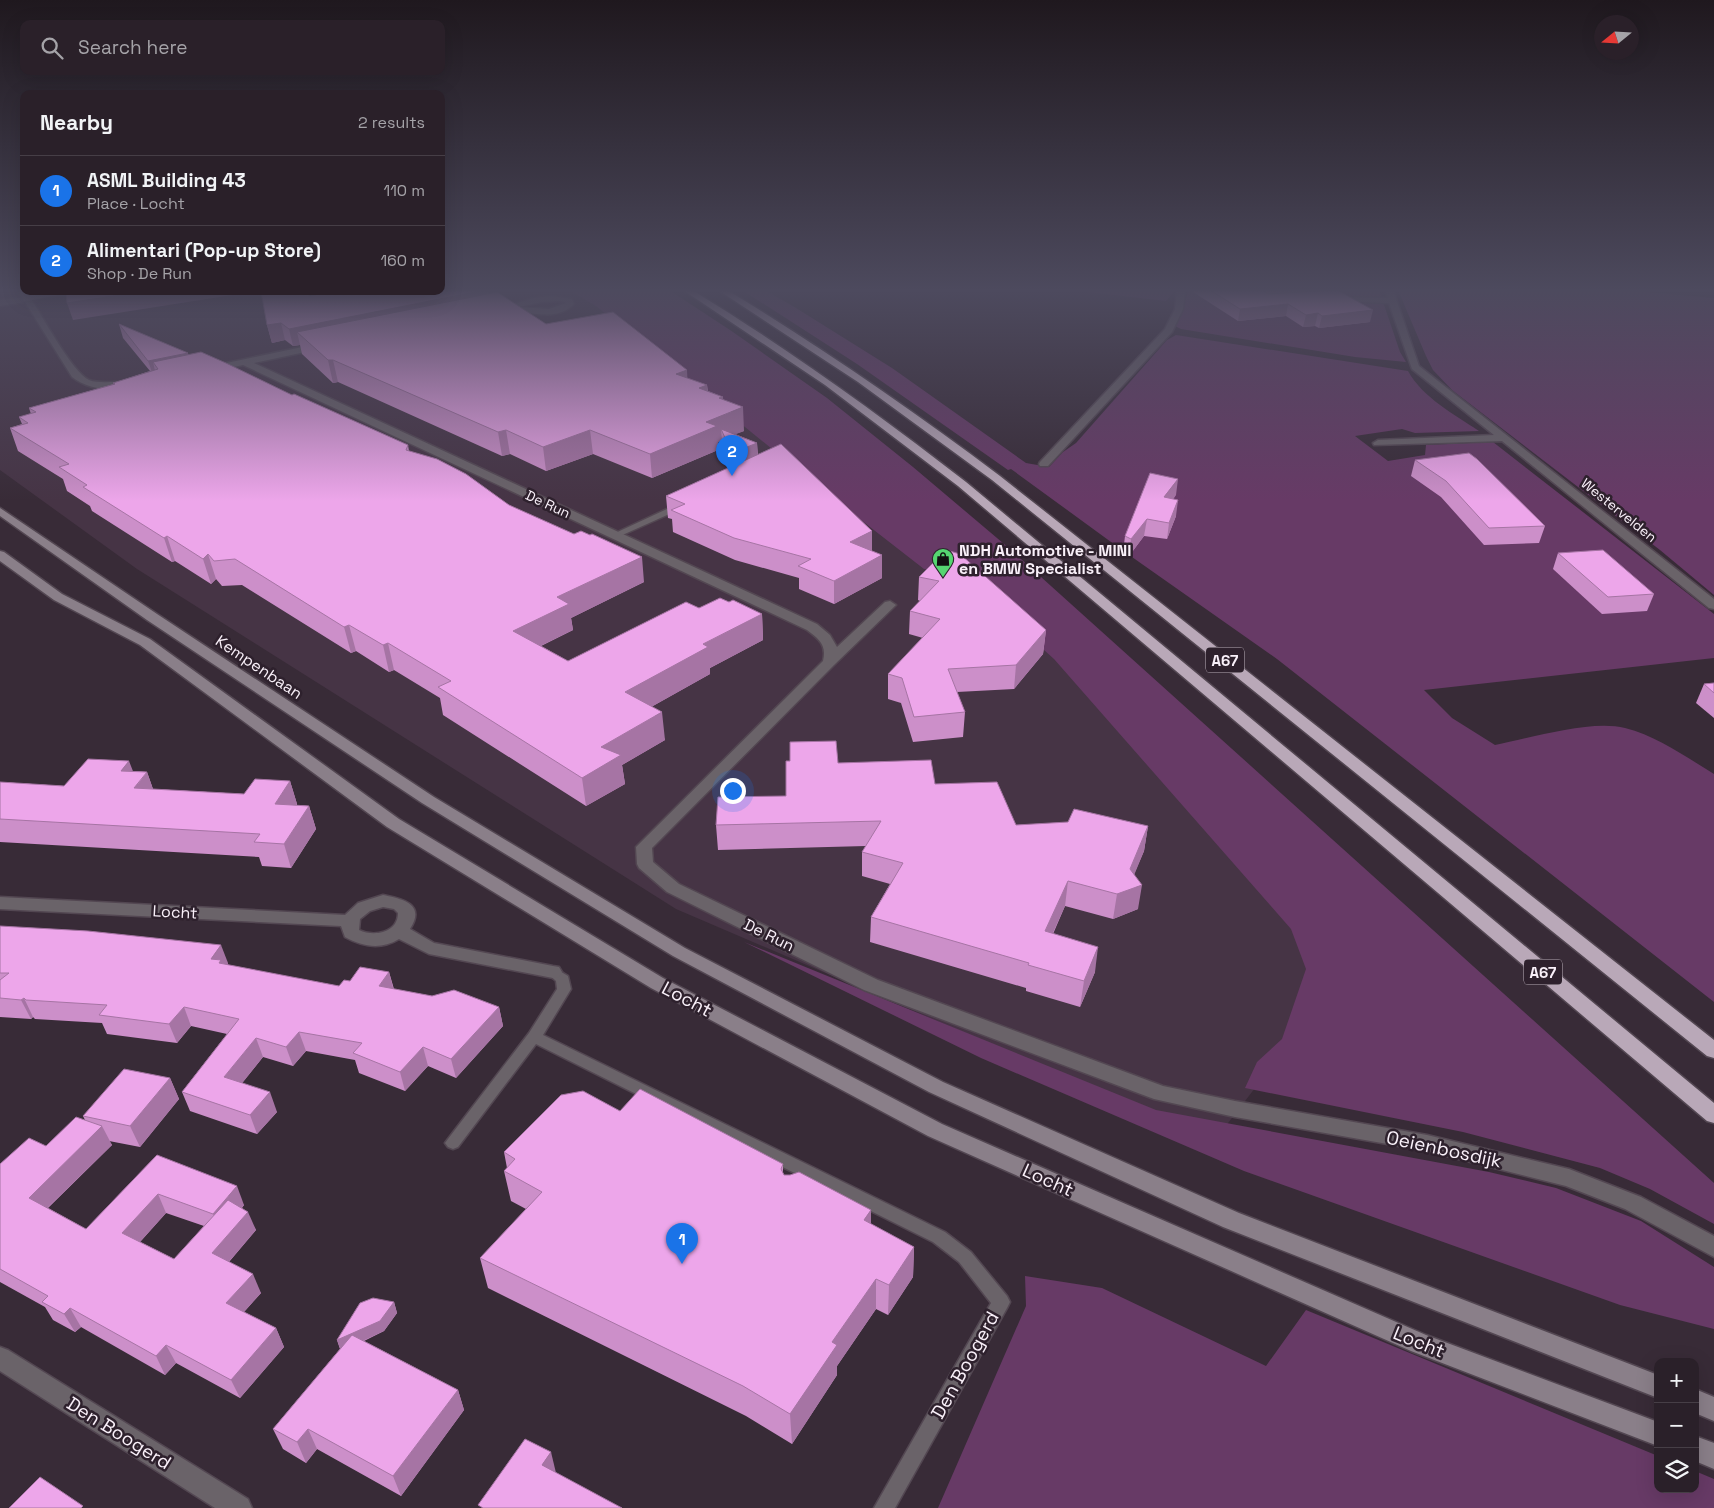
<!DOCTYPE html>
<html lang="en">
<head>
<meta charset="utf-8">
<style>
	body { margin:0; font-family:"Space Grotesk",sans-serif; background:#322831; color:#f1f3f6 }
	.controls { position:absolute; right:15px; bottom:15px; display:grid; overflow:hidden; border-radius:10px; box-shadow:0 5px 20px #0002 }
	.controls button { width:45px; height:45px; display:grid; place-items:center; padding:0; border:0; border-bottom:1px solid #463e46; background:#2a2029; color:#f1f3f6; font:25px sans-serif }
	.compass { position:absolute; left:1594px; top:15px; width:45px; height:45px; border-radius:50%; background:#2a2029; box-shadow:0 5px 20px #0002; rotate:252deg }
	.you { position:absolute; left:732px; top:790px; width:18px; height:18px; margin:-12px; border:4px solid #fff; border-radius:50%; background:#1a73e8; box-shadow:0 0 0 8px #1a73e833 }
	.badge { display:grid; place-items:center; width:32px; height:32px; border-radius:50%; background:#1a73e8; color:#fff; font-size:16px; font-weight:700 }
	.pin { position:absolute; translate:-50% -41px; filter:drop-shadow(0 1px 2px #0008) }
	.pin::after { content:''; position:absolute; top:26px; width:18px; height:15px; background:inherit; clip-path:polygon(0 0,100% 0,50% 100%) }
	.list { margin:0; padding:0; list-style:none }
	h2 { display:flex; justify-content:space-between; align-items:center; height:65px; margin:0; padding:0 20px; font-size:21px }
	h2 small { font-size:16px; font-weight:400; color:#a5a3a8 }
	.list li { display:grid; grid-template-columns:32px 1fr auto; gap:15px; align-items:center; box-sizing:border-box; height:70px; padding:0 20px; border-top:1px solid #463e46 }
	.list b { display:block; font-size:19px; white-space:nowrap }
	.list p { margin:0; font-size:16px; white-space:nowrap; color:#a5a3a8 }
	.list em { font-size:16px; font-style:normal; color:#a5a3a8 }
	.icon { flex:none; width:28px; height:28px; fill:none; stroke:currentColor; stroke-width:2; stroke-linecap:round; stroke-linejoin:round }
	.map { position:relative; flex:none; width:1714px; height:1508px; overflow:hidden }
	.search { position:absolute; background:#2a2029; box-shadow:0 5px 20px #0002; left:20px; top:20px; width:425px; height:55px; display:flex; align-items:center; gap:12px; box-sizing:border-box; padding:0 18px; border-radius:10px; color:#a5a3a8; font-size:19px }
	.panel { position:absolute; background:#2a2029; box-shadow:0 5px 20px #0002; left:20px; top:90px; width:425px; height:205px; border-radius:10px }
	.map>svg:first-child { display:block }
</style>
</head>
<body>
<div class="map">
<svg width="1714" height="1508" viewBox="0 0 1714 1508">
	<rect width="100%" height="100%" fill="#382b37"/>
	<path fill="#463445" d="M0,290H24V291L619,290L964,571L1360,952L1215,1140L676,909L137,569L0,470Z"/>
	<g fill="#673a66">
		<path d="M569,290H669L730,330L827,398L913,467L1010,549L1714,1183V1224L1650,1189L1600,1168L1463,1132L1245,1088L1257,1062L1282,1039L1306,969L1291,929L1054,659L962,576L924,569L825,492L596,306Z"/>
		<path d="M742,290H765L796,308L892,368L1026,463L1049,467L1063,452L1076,443L1167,340L1176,335L1408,371C1423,398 1454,414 1479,431L1415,433L1402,429L1355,436L1388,461L1425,455L1426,445L1493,442L1714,614V658L1424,690L1452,718L1495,745C1530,738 1592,719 1625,728C1657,736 1686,757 1714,774V1002L1277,659L1122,550L1011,469L1008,470L857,364Z"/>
		<path d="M1070,290H1175L1166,301Z"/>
		<path d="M1189,290H1379L1400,352L1406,362L1355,357L1181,329L1175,326Z"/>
		<path d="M1398,290H1624L1714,298V595L1660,550L1452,390L1433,370L1426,356Z"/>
		<path d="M744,942L1156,1110L1489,1172L1556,1188L1641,1221L1714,1267V1329L1620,1305L1244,1171L981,1058Z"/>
		<path d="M1025,1276L1102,1288L1266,1366L1306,1310L1658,1456V1489H1695V1471L1714,1479V1508H938L1026,1306Z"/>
	</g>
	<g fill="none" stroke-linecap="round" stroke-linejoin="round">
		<g stroke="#534752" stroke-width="3">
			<g id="lane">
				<path d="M682,502L685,503V507L618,537L615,538L611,535Z"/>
				<path d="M553,967L568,976L571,989L543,1035L945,1232L971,1252L1007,1296L1010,1302L1007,1308L895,1508H874L991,1303L959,1262L933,1242L536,1044L458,1147L453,1149L448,1147L445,1143L448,1139L529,1033L557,989L556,981L546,972L548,969Z"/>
			</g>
		</g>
		<g stroke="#534752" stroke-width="3">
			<g id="street">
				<path d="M1177,290H1185L1183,309L1172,332L1048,466H1040L1039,464L1040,462L1165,329L1175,309Z"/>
				<path d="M1385,290H1393L1419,366L1714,599V609L1709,608L1502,441L1374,445L1373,443L1378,440L1494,435L1412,369L1389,303L1333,301L1329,299L1333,297L1388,298Z"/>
				<path d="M551,296L572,299L574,304C554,325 522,307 498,313L494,310L534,298ZM560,301L566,303L549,309L519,307L542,302Z"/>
				<path d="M27,297L31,299C43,317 72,372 89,380C101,385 123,379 130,385L128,387C109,392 88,389 72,377L25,302L0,306V300Z"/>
				<path d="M321,343L324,344V348L254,363L817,624L830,635L837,647L885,602L890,601L896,605L834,665L652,848L653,862L679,884L878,980L1163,1086L1235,1101L1427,1135L1569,1169L1641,1197L1714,1236V1257L1625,1209L1566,1186L1427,1151L1235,1117L1154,1099L864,990L667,892L639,868L637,864L636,847L823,661C827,645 819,639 807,630L243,365L212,372L207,369L212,366Z"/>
				<path d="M383,895C403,899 426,904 410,929L434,943L553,966L559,967L562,972L559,977L553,978L429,954L399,939C381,950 363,947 345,937L341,926L0,909V897L345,915L358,903ZM383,907L394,909L398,913C398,933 374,937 359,930L360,919L370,911Z"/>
				<path d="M0,1347L8,1350L248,1499L252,1508H215L0,1371Z"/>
			</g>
		</g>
		<g stroke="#534752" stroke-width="3">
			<g id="secondary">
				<path d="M17,290H24L29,296L59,291H79L27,301H24Z"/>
				<path d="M0,508L157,614L434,797L685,948L943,1082L1239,1213L1658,1375V1398L1223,1227L929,1092L673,956L422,803L147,620L0,516Z"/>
				<path d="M0,551L4,552L62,594L150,639L399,819L663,978L942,1124L1426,1335L1658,1422V1446L1411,1351L928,1136L651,988L387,827L140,645L54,600L0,561Z"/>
				<path d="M1695,1389L1714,1397V1421L1695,1413Z"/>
				<path d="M1695,1436L1714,1443V1469L1695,1461Z"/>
			</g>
		</g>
		<g stroke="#534752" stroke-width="3">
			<g id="highway">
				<path d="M683,290H692C787,348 877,413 966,482L1714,1103V1123L1707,1121L958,486L825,385Z"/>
				<path d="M718,290H727C821,347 912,410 1000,476L1714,1040V1058L1707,1056L992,480L858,382Z"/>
			</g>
		</g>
		<use href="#lane" fill="#6a6369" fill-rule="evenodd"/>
		<use href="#street" fill="#6a6369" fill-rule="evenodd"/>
		<use href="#secondary" fill="#8a7f89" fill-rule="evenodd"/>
		<use href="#highway" fill="#b9a8b8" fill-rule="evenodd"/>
	</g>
	<g fill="#cc8fc9" fill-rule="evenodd">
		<path d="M488,290V294L546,324L687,370V378L707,385L708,391L723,397V400L744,431L735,434L757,443L758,455L872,551L882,578L834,604L799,589V578L735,560L673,532L672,519L668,518L666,496L730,467L723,452L722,440L718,442V450L652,478L593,454L546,471L510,454L502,456L338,382L333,383L302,354L300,345L293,346L285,340L272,343L267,325L310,296Z"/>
		<path d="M1190,290H1322V291L1370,322L1319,328L1315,326L1303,327L1286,316L1238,321Z"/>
		<path d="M119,324L189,355L292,395L408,445L409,451L509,505L644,582L571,618L573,630L541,646L568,661L699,608L729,602L762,614L763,640L710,668V674L651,707L665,740L622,765L625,784L586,806L443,715L440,698L394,670L389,672L356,651L351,653L242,585L222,586L216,579L211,584L175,561L172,562L92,511L90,506L67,491L63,479L18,451L10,428L22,424L19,417L31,414L29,408L114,384L113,383L150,371L123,338Z"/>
		<path d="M1415,460L1545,526L1539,543L1484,545L1441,497L1411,476Z"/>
		<path d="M1176,495L1173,499L1176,516L1167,539L1144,536L1129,556L1123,553L1125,536Z"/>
		<path d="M946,550L1046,630L1043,654L1014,689L957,692L965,712L963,737L913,742L901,703L888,699V674L923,638L909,634L910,611L920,601L918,600L919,577Z"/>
		<path d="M1558,553L1654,594L1647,611L1602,614L1553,569Z"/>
		<path d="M1714,683V718L1696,703L1704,684Z"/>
		<path d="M838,763L935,784L1016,825L1148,826L1144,851L1134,874L1138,909L1113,919L1065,906L1053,934L1095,972L1080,1007L1026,991V988L870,942L871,917L890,884L862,876V852L866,846L718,850L716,825L786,796Z"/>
		<path d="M133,771L147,772L153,789L244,794L290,781L297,804V805L309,806L316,829L291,868L262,866L259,857L0,842V782L64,786Z"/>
		<path d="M0,926L228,963L227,965L339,986L350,981L389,972L394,989L432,996L499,1007L503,1026L456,1078L428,1066L405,1091L359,1073L355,1060L306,1051L293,1066L263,1057L242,1083L277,1112L257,1134L190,1111L182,1092L227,1034L191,1026L177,1043L107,1034L102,1023L35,1019L33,1017L31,1019L0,1017Z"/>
		<path d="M170,1078L179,1099L140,1147L109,1141L112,1145L48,1208L86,1229L157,1155L244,1205L242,1208L256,1230L229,1262L261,1293L244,1312L276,1328L284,1347L240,1398L176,1363L165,1375L81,1327L75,1332L53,1320L45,1307L0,1282V1164L46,1146L85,1120L83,1116ZM166,1213L204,1226L174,1259L140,1242Z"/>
		<path d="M620,1111L783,1164V1173L784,1175L871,1224L914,1247L913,1277L888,1315L876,1309L837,1366V1375L792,1444L746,1416L488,1288L480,1258L526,1209L511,1201L504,1171L507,1168L504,1152Z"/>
		<path d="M394,1302L397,1313L384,1331L364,1341L458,1390L464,1410L401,1496L317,1449L306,1463L283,1449L273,1429L340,1349L337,1340Z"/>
	</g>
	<g fill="#a674a4">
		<path d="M481,290H488L490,306L297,332L300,345L293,346L289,329Z"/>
		<path d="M146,291H257L73,320L67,303Z"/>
		<path d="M1288,304L1286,316L1238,321L1240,309Z"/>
		<path d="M1373,310L1370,322L1319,328L1322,316Z"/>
		<path d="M1318,313L1315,326L1303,327L1306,315Z"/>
		<path d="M281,323L285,340L272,343L267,325Z"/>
		<path d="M188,353L192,367L153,362L156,375H153L148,361Z"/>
		<path d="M328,360H333L338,382L333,383Z"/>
		<path d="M687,370L688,392L676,374Z"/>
		<path d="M707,385L709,408L699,388Z"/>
		<path d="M723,397L724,415L743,407L744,431L726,438L721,429L722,440L718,442V450L652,478L650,454L706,422L719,398Z"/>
		<path d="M506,430L510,454L502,456L498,432Z"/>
		<path d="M590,430L593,454L546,471L543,447Z"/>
		<path d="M757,443L758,466L734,477L732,453Z"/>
		<path d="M1178,479L1176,495L1162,514L1164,497Z"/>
		<path d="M1178,500L1176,516L1167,539L1169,523Z"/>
		<path d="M1147,519L1144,536L1129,556L1131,539Z"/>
		<path d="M872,531V553L850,542Z"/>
		<path d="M167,536L175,561L172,562L164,538Z"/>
		<path d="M208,554L216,579L211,584L203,559Z"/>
		<path d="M882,555V578L834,604V581Z"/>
		<path d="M642,557L644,582L571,618L573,630L518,657L513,631L557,597Z"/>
		<path d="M762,614L763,640L710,668V674L628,720L625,692L703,644Z"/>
		<path d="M349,625L356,651L351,653L344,627Z"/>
		<path d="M1046,630L1043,654L1014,689L1016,665Z"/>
		<path d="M388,643L394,670L389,672L383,645Z"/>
		<path d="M662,712L665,740L622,765L625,784L586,806L582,778L601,747Z"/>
		<path d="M129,761L138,784L147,772L155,795L143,812L121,771Z"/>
		<path d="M290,781L297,804L282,827L275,804Z"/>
		<path d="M309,806L316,829L291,868L284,844Z"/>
		<path d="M1148,826L1144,851L1128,890L1142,885L1138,909L1113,919L1117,894L1130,869Z"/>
		<path d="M1068,881L1065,906L1042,957L1045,931Z"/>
		<path d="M221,945L228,963L224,969L211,959Z"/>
		<path d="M1098,947L1095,972L1080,1007L1084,981Z"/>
		<path d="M389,972L394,991L379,986Z"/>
		<path d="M24,998L33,1017L31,1019L21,1000Z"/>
		<path d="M184,1007L191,1026L177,1043L169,1024Z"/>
		<path d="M499,1007L503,1026L456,1078L451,1059Z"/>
		<path d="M299,1032L306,1051L293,1066L286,1047Z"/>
		<path d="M256,1038L263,1057L232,1096L224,1077Z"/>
		<path d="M423,1047L428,1066L405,1091L400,1072Z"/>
		<path d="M170,1078L179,1099L140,1147L130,1126Z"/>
		<path d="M270,1092L277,1112L257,1134L250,1115Z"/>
		<path d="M102,1126L112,1145L39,1216L29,1198Z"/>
		<path d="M237,1186L244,1205L221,1232L213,1214Z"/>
		<path d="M158,1194L166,1213L131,1252L122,1233Z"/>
		<path d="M871,1210V1240L864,1220Z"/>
		<path d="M248,1212L256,1230L220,1272L212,1253Z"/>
		<path d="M914,1247L913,1277L888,1315L889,1285Z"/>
		<path d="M253,1274L261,1293L235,1322L226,1303Z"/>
		<path d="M876,1279V1309L837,1366V1375L792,1444L790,1414L832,1342Z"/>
		<path d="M394,1302L397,1313L384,1331L341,1351L337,1340Z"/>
		<path d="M70,1308L81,1327L75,1332L64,1314Z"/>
		<path d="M276,1328L284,1347L240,1398L231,1380Z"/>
		<path d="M166,1345L176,1363L165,1375L156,1356Z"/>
		<path d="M458,1390L464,1410L401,1496L393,1476Z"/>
		<path d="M308,1429L317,1449L306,1463L297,1442Z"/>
		<path d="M551,1452L556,1473L542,1465Z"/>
	</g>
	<g fill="#eda6ea" stroke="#a674a4">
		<path d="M441,290H485L289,329L281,323L267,325L261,291H302L310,296L335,291H441Z"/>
		<path d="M1210,290H1263V291L1268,294L1337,290L1373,310L1322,316L1318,313L1306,315L1288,304L1240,309Z"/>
		<path d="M66,291H146L67,303Z"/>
		<path d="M497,292L546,324L613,312L687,370L676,374L707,385L699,388L723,397L719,398L743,407L706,422L717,426L650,454L590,430L543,447L506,430L498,432L333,360H328L297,332Z"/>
		<path d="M119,324L188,353L148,361Z"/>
		<path d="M201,352L226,363L292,395L294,394L408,445L406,450L437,459L466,474L509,505L574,534L581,531L590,535L592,534L642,557L557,597L569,604L513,631L568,661L686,602L699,608L720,598L729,602L733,600L762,614L703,644L708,647L625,692L662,712L601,747L621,755L582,778L438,687L451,681L388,643L383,645L349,625L344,627L235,559L214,561L208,554L203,559L167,536L164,538L83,487L87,485L59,467L69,464L10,428L28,423L19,417L36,412L29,408L115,384L113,383L158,369L153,362Z"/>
		<path d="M721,429L757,443L732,453Z"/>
		<path d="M781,444L872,531L850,542L882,555L834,581L798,566L811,559L734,538L671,510L685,504L666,496Z"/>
		<path d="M1469,453L1477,459L1545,526L1489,528L1446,481L1415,460Z"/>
		<path d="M1150,473L1178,479L1164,497L1178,500L1169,523L1147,519L1131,539L1125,536Z"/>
		<path d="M946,550L960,554L1046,630L1016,665L948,669L965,712L914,717L902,678L888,674L940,619L910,611L939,581L919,577Z"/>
		<path d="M1603,550L1654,594L1608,597L1558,553Z"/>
		<path d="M1714,683V693L1704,684Z"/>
		<path d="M836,741L838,763L931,760L935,784L997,782L1016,825L1068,822L1074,809L1148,826L1130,869L1142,885L1117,894L1068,881L1045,931L1098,947L1084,981L1028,965L1029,963L871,917L903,863L862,852L881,821L716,825L718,797L786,796V761H790V742Z"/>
		<path d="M88,759L129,761L121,771L147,772L134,788L244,794L255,779L290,781L275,804L309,806L284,844L254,842L260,834L0,819V782L64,786Z"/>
		<path d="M0,926L88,931L221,945L211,959L221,960L219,963L339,986L344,980L350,981L360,967L389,972L379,986L432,996L454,990L499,1007L451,1059L423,1047L400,1072L353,1053L362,1043L299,1032L286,1047L256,1038L224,1077L270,1092L250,1115L182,1092L239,1019L184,1007L169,1024L99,1015L107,1005L26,1000L24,998L21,1000L0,998V980L9,973H0Z"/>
		<path d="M124,1069L170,1078L130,1126L83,1116Z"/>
		<path d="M640,1089L783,1164L781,1169L784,1175H790L799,1172L871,1210L864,1220L914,1247L889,1285L876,1279L832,1342L837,1345L790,1414L743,1386L480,1258L542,1192L504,1171L515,1159L504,1152L561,1095L583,1091L620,1111Z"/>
		<path d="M76,1117L102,1126L29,1198L86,1229L157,1155L237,1186L213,1214L158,1194L122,1233L174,1259L228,1200L248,1212L212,1253L253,1274L226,1303L276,1328L231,1380L166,1345L156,1356L70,1308L64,1314L42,1302L48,1296L0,1269V1164L29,1138L46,1146Z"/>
		<path d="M373,1298L394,1302L380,1321L337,1340L360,1303Z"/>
		<path d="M352,1335L458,1390L393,1476L308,1429L297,1442L273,1429Z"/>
		<path d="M525,1439L551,1452L542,1465L622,1508H483L478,1505Z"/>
		<path d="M40,1477L83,1506L81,1508H9Z"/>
	</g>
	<linearGradient id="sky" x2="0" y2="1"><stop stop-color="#1f181e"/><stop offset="0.58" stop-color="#4d4a5e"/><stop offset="1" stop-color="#4d4a5e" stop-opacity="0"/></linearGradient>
	<rect width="1714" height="501" fill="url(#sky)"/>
	<defs>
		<g id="shop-pin" transform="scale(1.125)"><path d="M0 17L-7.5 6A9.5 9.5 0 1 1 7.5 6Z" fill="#55d671" stroke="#2e212d"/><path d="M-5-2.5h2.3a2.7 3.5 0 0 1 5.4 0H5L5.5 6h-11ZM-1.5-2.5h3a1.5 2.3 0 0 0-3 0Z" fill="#111"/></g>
	</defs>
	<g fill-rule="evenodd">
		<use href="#shop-pin" x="943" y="559"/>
	</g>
	<g text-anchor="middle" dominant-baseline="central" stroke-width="5" stroke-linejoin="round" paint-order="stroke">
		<g font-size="14" fill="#f9f0f9" stroke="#2e212d">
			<text transform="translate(548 504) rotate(25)">De Run</text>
			<text transform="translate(1619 510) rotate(39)">Westervelden</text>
		</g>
		<g fill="#2e212d" stroke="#bcb2bc" stroke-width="1">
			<rect x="1206" y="647.5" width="38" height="25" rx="4"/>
			<rect x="1524" y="959.5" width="38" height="25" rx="4"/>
		</g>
		<g font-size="15" font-weight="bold" fill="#f9f0f9">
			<text x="1225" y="660">A67</text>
			<text x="1543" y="972">A67</text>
		</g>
		<g font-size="16" font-weight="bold" fill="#f9f0f9" stroke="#2e212d" text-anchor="start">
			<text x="959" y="550">NDH Automotive - MINI<tspan x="959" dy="18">en BMW Specialist</tspan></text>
		</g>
		<g font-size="16" fill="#f9f0f9" stroke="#2e212d">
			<text transform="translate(259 667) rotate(34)">Kempenbaan</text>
			<text transform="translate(175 912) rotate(3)">Locht</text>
			<text transform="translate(769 935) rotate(26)">De Run</text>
		</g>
		<g font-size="19" fill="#f9f0f9" stroke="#2e212d">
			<text transform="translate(687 999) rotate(28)">Locht</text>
			<text transform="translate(1444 1149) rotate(12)">Oeienbosdijk</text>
			<text transform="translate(1048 1180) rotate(24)">Locht</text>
			<text transform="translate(1419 1342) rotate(22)">Locht</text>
			<text transform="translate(965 1365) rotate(-61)">Den Boogerd</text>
			<text transform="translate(119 1433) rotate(32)">Den Boogerd</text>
		</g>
	</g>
</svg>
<div class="controls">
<button>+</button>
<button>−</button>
<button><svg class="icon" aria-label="layers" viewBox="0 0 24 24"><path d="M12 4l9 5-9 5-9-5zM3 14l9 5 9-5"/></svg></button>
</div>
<svg class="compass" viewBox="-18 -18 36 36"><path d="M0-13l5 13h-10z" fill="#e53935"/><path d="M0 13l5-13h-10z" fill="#a5a3a8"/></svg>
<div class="you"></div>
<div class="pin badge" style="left:682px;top:1264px">1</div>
<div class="pin badge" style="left:732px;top:476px">2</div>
<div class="search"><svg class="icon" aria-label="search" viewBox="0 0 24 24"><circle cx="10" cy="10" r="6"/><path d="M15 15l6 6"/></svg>Search here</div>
<section class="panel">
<h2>Nearby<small>2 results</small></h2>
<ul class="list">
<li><span class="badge">1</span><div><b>ASML Building 43</b><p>Place · Locht</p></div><em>110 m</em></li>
<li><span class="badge">2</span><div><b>Alimentari (Pop-up Store)</b><p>Shop · De Run</p></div><em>160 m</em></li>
</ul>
</section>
</div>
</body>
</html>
